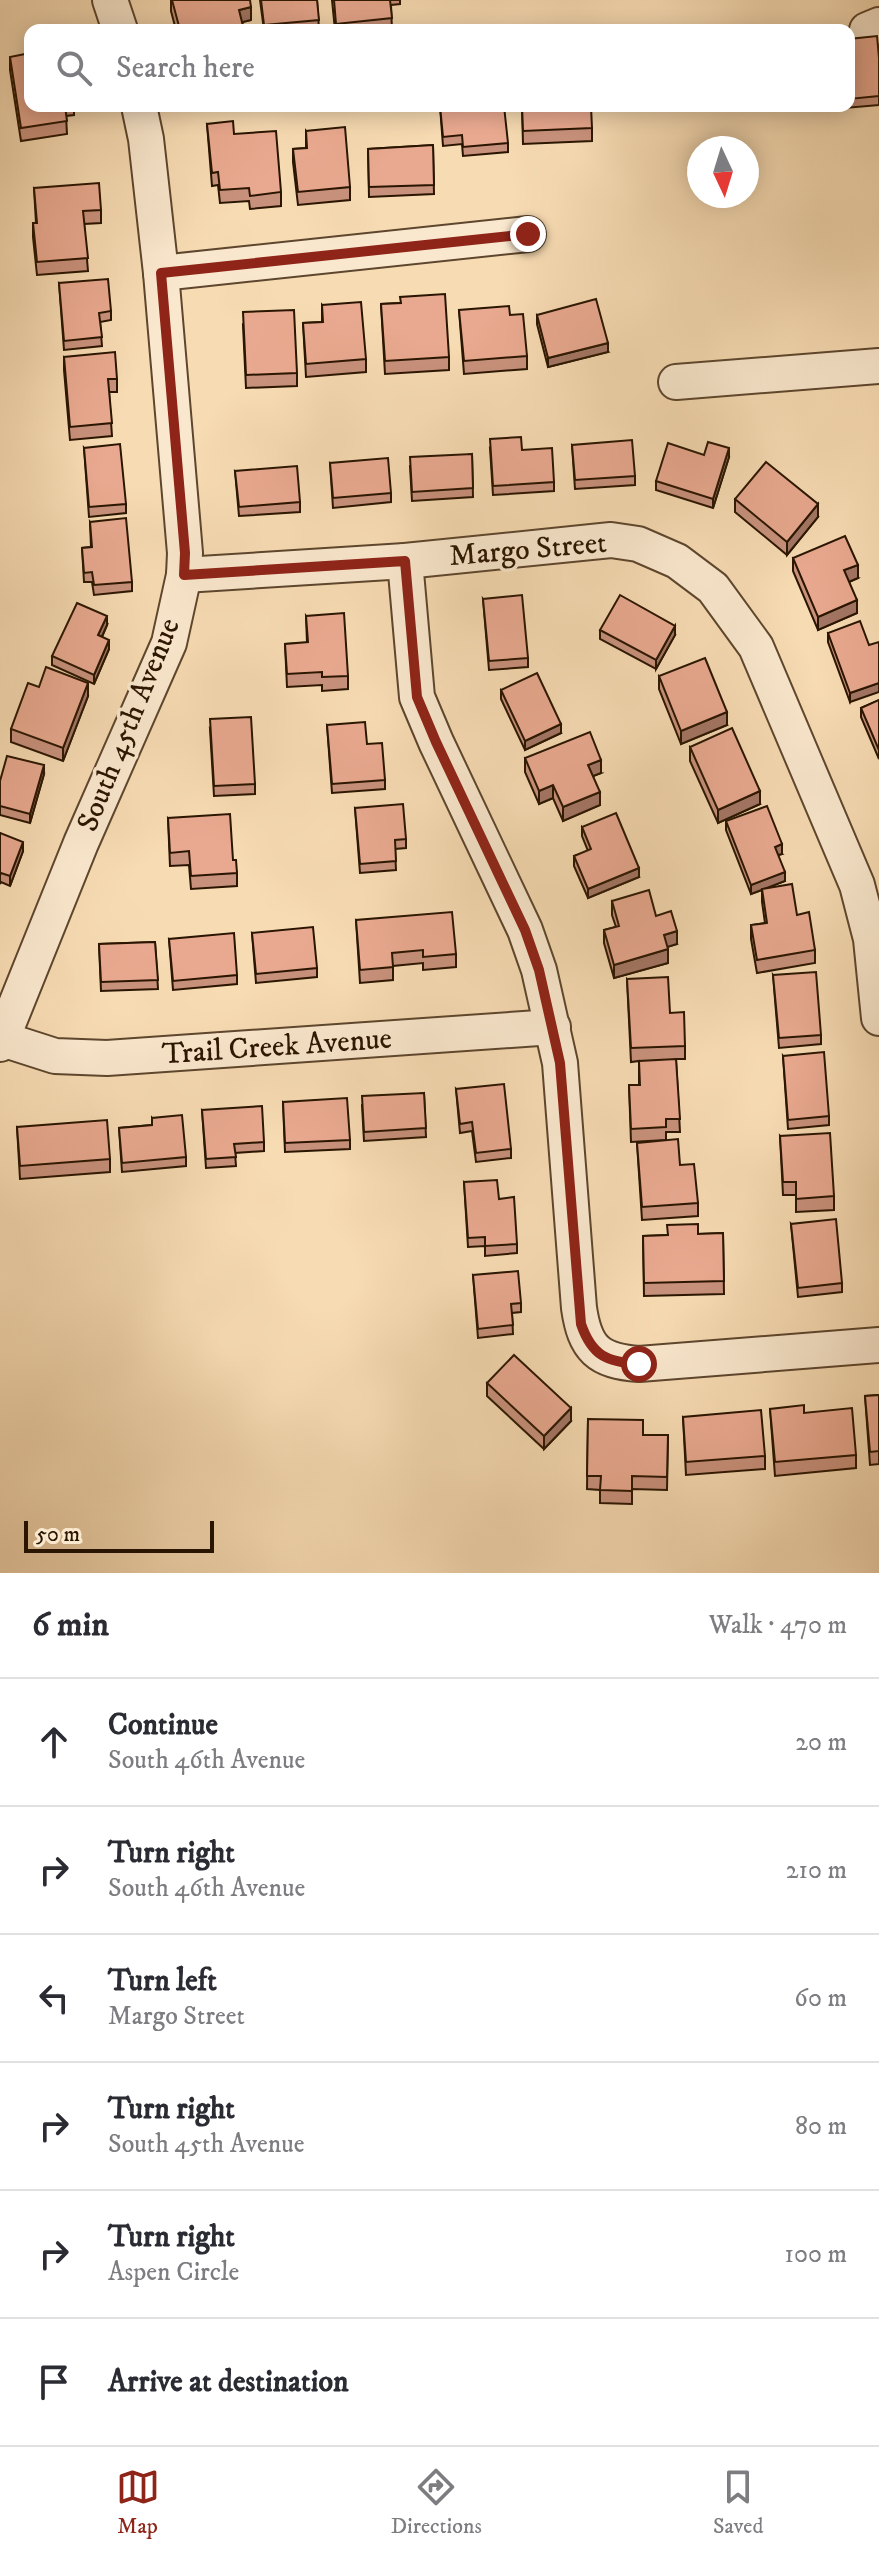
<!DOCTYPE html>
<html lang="en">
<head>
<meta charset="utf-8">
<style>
	body { margin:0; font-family:"IM FELL DW Pica",serif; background:#f2f2f3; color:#2b2b33 }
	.compass { position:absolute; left:687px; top:136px; width:72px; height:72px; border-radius:50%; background:#fff; box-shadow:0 4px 20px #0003; rotate:176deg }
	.scale { position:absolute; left:24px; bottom:20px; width:190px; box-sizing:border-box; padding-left:8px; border:4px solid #2a1500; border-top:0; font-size:22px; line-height:28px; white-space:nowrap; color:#2a1500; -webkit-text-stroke:6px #fae8ce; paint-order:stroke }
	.stop { position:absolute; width:24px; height:24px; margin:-18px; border:6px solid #8f2418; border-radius:50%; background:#fff }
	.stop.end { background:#8f2418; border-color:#fff; box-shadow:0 2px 8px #0008 }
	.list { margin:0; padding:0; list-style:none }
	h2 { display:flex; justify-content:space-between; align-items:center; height:104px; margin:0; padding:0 32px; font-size:34px }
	h2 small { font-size:26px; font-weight:400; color:#7c7c81 }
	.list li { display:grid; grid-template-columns:52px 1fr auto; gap:24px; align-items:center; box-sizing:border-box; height:128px; padding:0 32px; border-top:2px solid #e1e1e2 }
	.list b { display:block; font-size:30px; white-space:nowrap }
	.list p { margin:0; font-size:26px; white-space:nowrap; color:#7c7c81 }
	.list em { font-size:26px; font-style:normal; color:#7c7c81 }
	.icon { flex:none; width:44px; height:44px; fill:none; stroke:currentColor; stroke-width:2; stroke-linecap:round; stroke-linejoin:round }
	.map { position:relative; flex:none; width:879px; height:1573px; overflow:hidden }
	.search { position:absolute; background:#fff; box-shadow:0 4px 20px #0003; left:24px; right:24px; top:24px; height:88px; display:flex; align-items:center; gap:20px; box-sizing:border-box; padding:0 28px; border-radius:16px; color:#7c7c81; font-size:30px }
	.sheet { height:872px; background:#fff }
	nav { display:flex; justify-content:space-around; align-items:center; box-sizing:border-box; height:112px; border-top:2px solid #e1e1e2; background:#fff; font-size:22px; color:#7c7c81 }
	nav a { display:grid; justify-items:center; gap:4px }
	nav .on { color:#8f2418 }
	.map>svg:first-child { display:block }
</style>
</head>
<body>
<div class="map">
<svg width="879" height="1573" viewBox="0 0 879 1573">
	<rect width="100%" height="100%" fill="#f7dbb3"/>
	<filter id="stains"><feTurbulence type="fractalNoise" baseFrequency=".0025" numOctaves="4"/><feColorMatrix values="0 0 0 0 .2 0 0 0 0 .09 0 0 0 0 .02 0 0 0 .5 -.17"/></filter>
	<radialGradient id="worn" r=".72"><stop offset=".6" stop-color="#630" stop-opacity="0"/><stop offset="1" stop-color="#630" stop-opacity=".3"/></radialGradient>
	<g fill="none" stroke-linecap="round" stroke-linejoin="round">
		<g stroke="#5d462d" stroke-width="38">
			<g id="minor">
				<path d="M110,0L120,30"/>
				<path d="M867,30L879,25"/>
				<path d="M161,273L528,234"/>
				<path d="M676,382L879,366"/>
				<path d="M405,561L417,697L436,742L525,930L539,970L560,1063L579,1308C585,1349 598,1361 639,1364L879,1345"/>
				<path d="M184,575L405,561L611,540L638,544L677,561L713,588L756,647L857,885L871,939L879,1018"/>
				<path d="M2,1039L55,1056L107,1058L553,1027"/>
				<path d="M0,1044L81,843L169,643L184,575L185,553L161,273L146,139L139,106"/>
			</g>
		</g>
		<use href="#minor" stroke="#fae8ce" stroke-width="34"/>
	</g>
	<g fill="#c8917c" stroke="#2a1500" stroke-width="2">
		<path d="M171,0L251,20L242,22L244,30H176L171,11Z"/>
		<path d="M260,0H317L319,29L264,30Z"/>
		<path d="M332,0H400V4L391,5L392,30H335Z"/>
		<path d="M849,39L879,58V105L845,108V106H849V67H850Z"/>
		<path d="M10,57L30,106H74V115L66,116L67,134L21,141L10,70Z"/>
		<path d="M440,106L508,143V152L463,156L462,144L443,146Z"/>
		<path d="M522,106L592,128V141L523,144Z"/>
		<path d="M207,124L234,134L281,192V206L250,209L249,201L220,203L218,185L212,186Z"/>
		<path d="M306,131L350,187V200L298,205L293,162V149L306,148Z"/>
		<path d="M433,145L434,194L369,197L368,149Z"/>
		<path d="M34,188L101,210V223L84,224L88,271L37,275L33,237V223H36Z"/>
		<path d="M59,283L111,311V320L100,322L102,346L64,350Z"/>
		<path d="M400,303L449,357V370L385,374L381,304Z"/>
		<path d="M322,305L366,359V372L306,377L303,323L322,322Z"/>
		<path d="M459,310L510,315L527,356V369L464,374Z"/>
		<path d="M537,315L608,352L548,367L537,324Z"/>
		<path d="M243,325L297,373V386L246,388Z"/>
		<path d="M64,357L117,379V392H109L112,436L70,440L64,370Z"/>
		<path d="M572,445L635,476V485L575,489Z"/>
		<path d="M84,448L126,504V513L89,517Z"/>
		<path d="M490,448L554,482V491L493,495Z"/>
		<path d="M472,454L473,497L412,501L410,466Z"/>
		<path d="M704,455L729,457L713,508L656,490V481Z"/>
		<path d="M330,463L391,493V502L333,508Z"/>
		<path d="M235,471L300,502V512L239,516Z"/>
		<path d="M735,499L818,517L787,555L735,512Z"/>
		<path d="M90,522L132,582V591L94,595L92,582H84L82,548L91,547Z"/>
		<path d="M793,558L858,578L849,582L857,613L818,630L793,571Z"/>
		<path d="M483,599L528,658V667L489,670Z"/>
		<path d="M306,616L348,676V689L322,691V685L287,687L285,644L307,643Z"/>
		<path d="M107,625L102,637L109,649L94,684L52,665V656Z"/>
		<path d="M600,630L675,635L656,669L600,639Z"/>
		<path d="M828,633L869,645L850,702L828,642Z"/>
		<path d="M659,676L727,725L681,744L659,689Z"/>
		<path d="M39,687L88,696L63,761L11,742V729Z"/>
		<path d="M501,690L561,733L525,750L501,699Z"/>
		<path d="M879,700V759L861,717V708Z"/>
		<path d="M327,725L367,744L385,780V789L332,793Z"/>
		<path d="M210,729L255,784V794L214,796Z"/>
		<path d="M690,747L760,804L718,823L690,761Z"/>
		<path d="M525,758L601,773L593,776L600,805L563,821L553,798L539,804L525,772Z"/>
		<path d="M44,774L30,823L0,815V781Z"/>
		<path d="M355,808L406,839V848L395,849L396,870L360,873Z"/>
		<path d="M168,818L233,860L237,873V886L191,889L189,865L170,866Z"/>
		<path d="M726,821L782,854L778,855L785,881L766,888L797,915L815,950V963L757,973L751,939V925L765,923L762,902V890L751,894L726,830Z"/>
		<path d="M582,827L639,877L588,898L574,866V856L588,851L582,836Z"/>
		<path d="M0,833L23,851L10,886L1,882L0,884Z"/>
		<path d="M612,901L656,916L677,944L667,947L668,963L614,978L604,943V930L616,927L612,915Z"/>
		<path d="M356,920L456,954V967L423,970V963L393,966V980L360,983Z"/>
		<path d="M252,933L317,968V977L256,983Z"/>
		<path d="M169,939L237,975V984L173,990Z"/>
		<path d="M155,942L158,989L101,991L99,944Z"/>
		<path d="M773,975L821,1035V1044L779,1048Z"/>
		<path d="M627,979L670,1013L685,1046V1059H676L680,1132H666V1140L631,1142L629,1085H639V1061L631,1062Z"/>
		<path d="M783,1056L829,1116V1125L788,1129Z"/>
		<path d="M456,1089L511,1149V1158L476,1162L472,1131L460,1133Z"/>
		<path d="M424,1093L426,1137L364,1141L362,1105Z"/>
		<path d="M283,1102L350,1140V1149L285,1152Z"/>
		<path d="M202,1110L264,1142V1151L235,1153L236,1166L206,1168Z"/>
		<path d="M152,1118L186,1157V1166L122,1172L119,1128L152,1125Z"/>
		<path d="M17,1127L110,1159V1172L20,1179Z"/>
		<path d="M780,1136L834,1196V1210L796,1212V1195H783Z"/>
		<path d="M637,1143L680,1165L698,1203V1216L642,1220Z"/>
		<path d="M464,1182L499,1199L517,1244V1253L485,1256V1246L468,1247Z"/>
		<path d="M791,1224L842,1283V1292L798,1297Z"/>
		<path d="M723,1233L724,1294L644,1296L643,1236Z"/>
		<path d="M473,1275L521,1303V1312L512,1313L513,1334L478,1338Z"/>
		<path d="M487,1383L571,1421L544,1449L487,1396Z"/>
		<path d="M879,1395V1464L870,1465L865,1396Z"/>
		<path d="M770,1409L804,1413L856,1455V1468L775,1476Z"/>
		<path d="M683,1417L765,1456V1469L686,1475Z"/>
		<path d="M588,1419L643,1435H668L667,1490L632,1489V1504L600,1503V1490L587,1489Z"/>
	</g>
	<g fill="#a37665" stroke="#2a1500" stroke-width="2">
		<path d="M251,7V20L239,23V10Z"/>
		<path d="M608,343V352L548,367V358Z"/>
		<path d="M729,448V457L713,508V499Z"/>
		<path d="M818,504V517L787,555V542Z"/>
		<path d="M858,565V578L844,584V570Z"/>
		<path d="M857,600V613L818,630V617Z"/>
		<path d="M107,616V625L98,645V635Z"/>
		<path d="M675,626V635L656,669V660Z"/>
		<path d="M109,640V649L94,684V675Z"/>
		<path d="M88,683V696L63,761V748Z"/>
		<path d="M879,683V692L850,702V693Z"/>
		<path d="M727,712V725L681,744V731Z"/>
		<path d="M561,724V733L525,750V741Z"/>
		<path d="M601,760V773L588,778V765Z"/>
		<path d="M44,765V774L30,823V814Z"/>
		<path d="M553,785V798L539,804V791Z"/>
		<path d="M760,791V804L718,823V810Z"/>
		<path d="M600,792V805L563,821V807Z"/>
		<path d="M23,842V851L10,886V876Z"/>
		<path d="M782,844V854L775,856V847Z"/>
		<path d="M639,868V877L588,898V889Z"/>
		<path d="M785,872V881L751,894V885Z"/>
		<path d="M677,931V944L664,948V935Z"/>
		<path d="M668,949V963L614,978V965Z"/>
		<path d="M571,1408V1421L544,1449V1436Z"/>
	</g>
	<g fill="#e9a990" stroke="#2a1500" stroke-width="2">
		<path d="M172,0H250L251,7L239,10L244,30H180Z"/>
		<path d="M261,0H317L319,20L264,25Z"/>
		<path d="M334,0H390L392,18L336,24Z"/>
		<path d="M877,36L879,58V96L849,99V67H851L849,39Z"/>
		<path d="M30,53V106H65L67,121L21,128L10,57Z"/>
		<path d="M440,106H504L508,143L463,147L462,135L443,137Z"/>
		<path d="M522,106H591L592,128L523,131Z"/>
		<path d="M233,121L234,134L276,131L281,192L250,196L249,188L220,190L218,172L212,173L207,124Z"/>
		<path d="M345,127L350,187L298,192L293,149L307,148L306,131Z"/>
		<path d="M433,145L434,185L369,187L368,149Z"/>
		<path d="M99,183L101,210L83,211L88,258L37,262L33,223H37L34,188Z"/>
		<path d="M108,279L111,311L99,313L102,337L64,341L59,283Z"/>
		<path d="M445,294L449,357L385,361L381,304L401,303L400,297Z"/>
		<path d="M596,299L608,343L548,358L537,315Z"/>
		<path d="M361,302L366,359L306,364L303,323L323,322L322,305Z"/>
		<path d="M509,306L510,315L523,314L527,356L464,361L459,310Z"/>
		<path d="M294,310L297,373L246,375L243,312Z"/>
		<path d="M115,352L117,379H108L112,423L70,427L64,357Z"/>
		<path d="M521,437L522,450L552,448L554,482L493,486L490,439Z"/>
		<path d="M632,440L635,476L575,480L572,445Z"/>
		<path d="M708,442L729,448L713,499L656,481L668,443L704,455Z"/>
		<path d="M120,444L126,504L89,507L84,448Z"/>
		<path d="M472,454L473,488L412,492L410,457Z"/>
		<path d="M388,458L391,493L333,498L330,463Z"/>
		<path d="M766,462L818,504L787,542L735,499Z"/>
		<path d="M297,466L300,502L239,507L235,471Z"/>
		<path d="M126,518L132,582L94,585L92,572L84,573L82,548L92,547L90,522Z"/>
		<path d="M845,536L858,565L844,570L857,600L818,617L793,558Z"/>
		<path d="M522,595L528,658L489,661L483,599Z"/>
		<path d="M620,595L675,626L656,660L600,630Z"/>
		<path d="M77,603L107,616L98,635L109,640L94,675L52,656Z"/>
		<path d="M344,613L348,676L322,677V672L287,674L285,644L308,642L306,616Z"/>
		<path d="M860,621L869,645L879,642V683L850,693L828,633Z"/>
		<path d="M705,658L727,712L681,731L659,676Z"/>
		<path d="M46,667L88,683L63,748L11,729L28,683L39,687Z"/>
		<path d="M537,673L561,724L525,741L501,690Z"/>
		<path d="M879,700V750L861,708Z"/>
		<path d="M251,717L255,784L214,786L210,719Z"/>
		<path d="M365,722L367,744L382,743L385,780L332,784L327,725Z"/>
		<path d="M732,728L760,791L718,810L690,747Z"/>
		<path d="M590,732L601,760L588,765L600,792L563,807L553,785L539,791L525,758Z"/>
		<path d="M7,756L44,765L30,814L0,806V781Z"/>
		<path d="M403,804L406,839L395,840L396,861L360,864L355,808Z"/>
		<path d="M767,806L782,844L775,847L785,872L751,885L726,821Z"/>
		<path d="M616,813L639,868L588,889L574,856L591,849L582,827Z"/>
		<path d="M230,814L233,860H236L237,873L191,876L189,851L170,853L168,818Z"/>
		<path d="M0,833L23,842L10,876L1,873L0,875Z"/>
		<path d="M792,884L797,915L809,912L815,950L757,960L751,925L767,923L762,889Z"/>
		<path d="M649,890L656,916L671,911L677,931L664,935L668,949L614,965L604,930L619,926L612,901Z"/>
		<path d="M452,912L456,954L423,957V950L392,953L393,967L360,970L356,920Z"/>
		<path d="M313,927L317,968L256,974L252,933Z"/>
		<path d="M234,933L237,975L173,981L169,939Z"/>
		<path d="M155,942L158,980L101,982L99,944Z"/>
		<path d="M816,972L821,1035L779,1038L773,975Z"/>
		<path d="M668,977L670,1013L684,1012L685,1046L631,1048L627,979Z"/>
		<path d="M824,1052L829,1116L788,1120L783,1056Z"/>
		<path d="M676,1059L680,1119H666V1127L631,1129L629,1085H640L639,1061Z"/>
		<path d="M504,1084L511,1149L476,1153L472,1122L460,1124L456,1089Z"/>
		<path d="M424,1093L426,1128L364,1132L362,1096Z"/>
		<path d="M347,1098L350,1140L285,1143L283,1102Z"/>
		<path d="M262,1106L264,1142L234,1144L236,1157L206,1159L202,1110Z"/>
		<path d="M182,1115L186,1157L122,1163L119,1128L152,1125V1118Z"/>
		<path d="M107,1120L110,1159L20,1166L17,1127Z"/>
		<path d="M830,1133L834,1196L796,1199V1182H783L780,1136Z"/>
		<path d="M678,1139L680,1165L694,1164L698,1203L642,1207L637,1143Z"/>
		<path d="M497,1180L499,1199L514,1197L517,1244L485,1246V1237L468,1238L464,1182Z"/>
		<path d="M836,1219L842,1283L798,1288L791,1224Z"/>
		<path d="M698,1224V1234L723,1233L724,1281L644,1283L643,1236L668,1235L667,1225Z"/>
		<path d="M518,1271L521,1303L511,1304L513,1325L478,1329L473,1275Z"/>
		<path d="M514,1355L571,1408L544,1436L487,1383Z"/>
		<path d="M879,1395V1451L870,1452L865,1396Z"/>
		<path d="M804,1405V1413L852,1408L856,1455L775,1462L770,1409Z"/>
		<path d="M761,1410L765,1456L686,1462L683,1417Z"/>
		<path d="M588,1419L643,1420V1435H668L667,1477L632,1476V1491L600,1490L601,1476H587Z"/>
	</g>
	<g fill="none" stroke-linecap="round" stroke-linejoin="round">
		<path stroke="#8f2418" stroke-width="10" d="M528,234L161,273L185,553L184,575L405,561L417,697L436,742L525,930L539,970L560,1063L581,1324C592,1356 607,1362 639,1364"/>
	</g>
	<g text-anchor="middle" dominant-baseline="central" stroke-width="7" stroke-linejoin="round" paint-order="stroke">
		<g font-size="30" fill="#2a1500" stroke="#fae8ce">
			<text transform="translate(528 550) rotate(-5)">Margo Street</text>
			<text transform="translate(129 725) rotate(-68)">South 45th Avenue</text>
			<text transform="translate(277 1047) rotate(-4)">Trail Creek Avenue</text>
		</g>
	</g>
	<rect width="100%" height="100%" filter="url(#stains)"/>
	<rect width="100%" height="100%" fill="url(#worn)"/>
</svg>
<svg class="compass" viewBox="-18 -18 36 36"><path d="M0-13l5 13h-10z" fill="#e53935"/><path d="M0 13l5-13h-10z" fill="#7c7c81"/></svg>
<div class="scale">50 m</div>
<div class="stop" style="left:639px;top:1364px"></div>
<div class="stop end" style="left:528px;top:234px"></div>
<div class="search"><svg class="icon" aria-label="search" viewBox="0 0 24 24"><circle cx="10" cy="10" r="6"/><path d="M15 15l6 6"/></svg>Search here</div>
</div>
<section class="sheet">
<h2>6 min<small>Walk · 470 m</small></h2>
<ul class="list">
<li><svg class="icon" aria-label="ahead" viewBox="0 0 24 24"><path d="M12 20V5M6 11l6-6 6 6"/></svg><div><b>Continue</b><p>South 46th Avenue</p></div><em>20 m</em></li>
<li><svg class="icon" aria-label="right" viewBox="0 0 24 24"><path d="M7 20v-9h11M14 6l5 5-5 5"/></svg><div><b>Turn right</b><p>South 46th Avenue</p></div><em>210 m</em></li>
<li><svg class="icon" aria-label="left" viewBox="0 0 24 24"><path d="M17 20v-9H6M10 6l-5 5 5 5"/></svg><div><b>Turn left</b><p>Margo Street</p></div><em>60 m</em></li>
<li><svg class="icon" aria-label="right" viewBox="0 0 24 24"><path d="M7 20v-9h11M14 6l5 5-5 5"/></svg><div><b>Turn right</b><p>South 45th Avenue</p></div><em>80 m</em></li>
<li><svg class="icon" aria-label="right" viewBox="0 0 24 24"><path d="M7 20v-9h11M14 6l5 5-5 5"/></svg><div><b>Turn right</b><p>Aspen Circle</p></div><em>100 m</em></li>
<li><svg class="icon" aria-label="arrive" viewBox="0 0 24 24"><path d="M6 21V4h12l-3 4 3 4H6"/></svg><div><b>Arrive at destination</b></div></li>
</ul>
</section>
<nav>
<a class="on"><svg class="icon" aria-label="map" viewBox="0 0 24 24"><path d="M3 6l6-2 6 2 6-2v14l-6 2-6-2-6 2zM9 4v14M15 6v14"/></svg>Map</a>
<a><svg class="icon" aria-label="directions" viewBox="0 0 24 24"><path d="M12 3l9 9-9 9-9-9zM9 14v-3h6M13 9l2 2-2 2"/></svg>Directions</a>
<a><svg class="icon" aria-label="saved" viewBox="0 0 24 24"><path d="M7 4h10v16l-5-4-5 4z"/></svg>Saved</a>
</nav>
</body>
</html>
